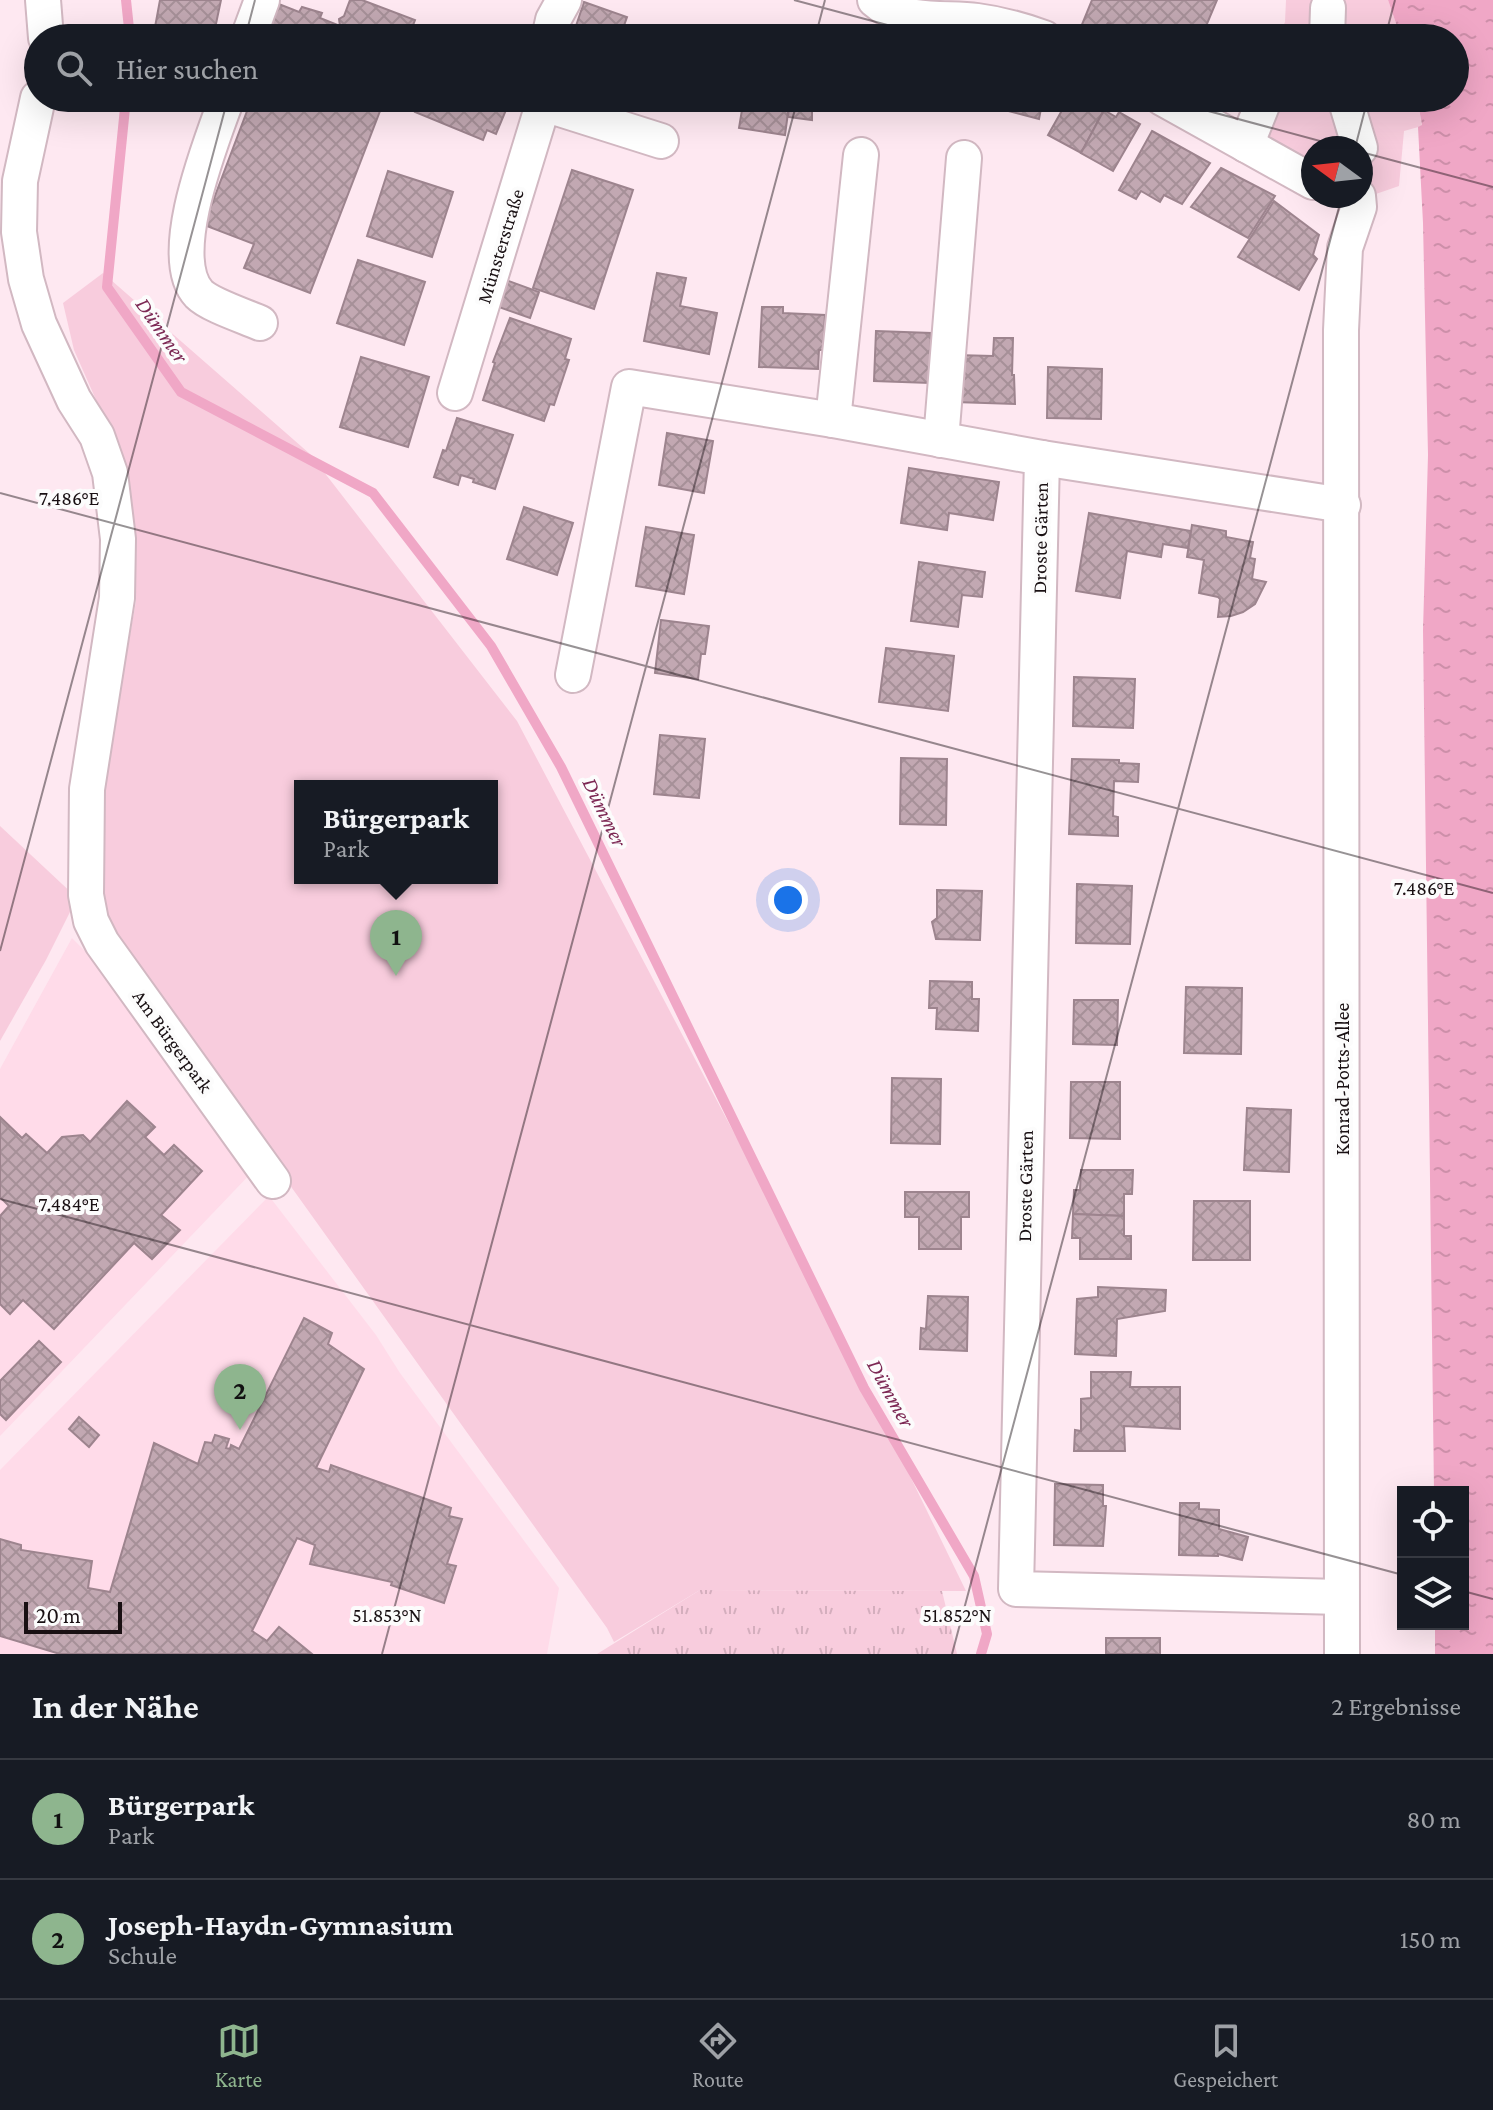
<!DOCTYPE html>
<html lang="de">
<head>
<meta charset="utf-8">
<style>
	body { margin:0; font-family:"Crimson Pro",serif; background:#20242c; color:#f1f3f6 }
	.controls { position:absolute; right:24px; bottom:24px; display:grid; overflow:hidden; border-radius:0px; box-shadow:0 8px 32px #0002 }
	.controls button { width:72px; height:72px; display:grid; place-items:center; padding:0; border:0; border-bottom:2px solid #363941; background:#171b24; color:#f1f3f6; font:40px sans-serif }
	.compass { position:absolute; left:1301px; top:136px; width:72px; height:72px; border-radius:50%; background:#171b24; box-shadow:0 8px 32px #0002; rotate:285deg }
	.scale { position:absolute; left:24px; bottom:20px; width:98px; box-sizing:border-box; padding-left:8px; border:4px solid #191013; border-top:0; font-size:22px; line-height:28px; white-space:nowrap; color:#191013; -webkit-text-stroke:6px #fcfcfc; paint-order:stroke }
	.you { position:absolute; left:788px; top:900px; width:28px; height:28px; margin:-20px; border:6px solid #fff; border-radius:50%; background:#1a73e8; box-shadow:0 0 0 12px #1a73e833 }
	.badge { display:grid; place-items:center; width:52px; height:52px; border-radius:50%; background:#8eb58e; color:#111; font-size:26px; font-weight:700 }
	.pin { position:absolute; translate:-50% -66px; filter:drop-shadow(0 2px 4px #0008) }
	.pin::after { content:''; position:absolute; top:42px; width:28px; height:24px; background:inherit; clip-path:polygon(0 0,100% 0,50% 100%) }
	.popup { position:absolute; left:294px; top:780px; width:204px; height:104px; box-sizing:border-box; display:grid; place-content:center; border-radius:0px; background:#171b24; filter:drop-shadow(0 2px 6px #0005); font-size:26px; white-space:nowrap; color:#9ea1a6 }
	.popup b { font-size:30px; color:#f1f3f6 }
	.popup::after { content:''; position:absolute; left:50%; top:100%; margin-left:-16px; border:16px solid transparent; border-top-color:#171b24 }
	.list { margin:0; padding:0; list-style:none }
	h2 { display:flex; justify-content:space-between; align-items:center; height:104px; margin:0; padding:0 32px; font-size:34px }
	h2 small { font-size:26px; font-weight:400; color:#9ea1a6 }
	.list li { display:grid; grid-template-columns:52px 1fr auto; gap:24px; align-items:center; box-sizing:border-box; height:120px; padding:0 32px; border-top:2px solid #363941 }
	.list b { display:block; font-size:30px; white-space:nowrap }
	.list p { margin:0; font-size:26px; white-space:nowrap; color:#9ea1a6 }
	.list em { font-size:26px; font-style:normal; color:#9ea1a6 }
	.icon { flex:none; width:44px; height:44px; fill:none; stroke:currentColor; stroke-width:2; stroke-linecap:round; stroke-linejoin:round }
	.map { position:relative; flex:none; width:1493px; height:1654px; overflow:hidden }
	.search { position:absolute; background:#171b24; box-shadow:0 8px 32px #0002; left:24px; right:24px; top:24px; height:88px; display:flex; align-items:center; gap:20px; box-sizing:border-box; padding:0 28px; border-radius:44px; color:#9ea1a6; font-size:30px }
	.sheet { height:344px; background:#171b24 }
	nav { display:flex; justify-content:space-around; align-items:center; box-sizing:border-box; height:112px; border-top:2px solid #363941; background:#171b24; font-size:22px; color:#9ea1a6 }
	nav a { display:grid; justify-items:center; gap:4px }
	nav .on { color:#8eb58e }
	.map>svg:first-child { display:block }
</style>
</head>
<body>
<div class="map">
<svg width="1493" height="1654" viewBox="0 0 1493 1654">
	<defs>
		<pattern id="grass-tufts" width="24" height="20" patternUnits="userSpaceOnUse" patternTransform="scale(2)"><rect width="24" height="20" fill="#f8ccdd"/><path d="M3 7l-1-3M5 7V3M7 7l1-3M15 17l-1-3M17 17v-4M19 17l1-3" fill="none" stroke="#d4aebd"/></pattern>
		<pattern id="water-ripples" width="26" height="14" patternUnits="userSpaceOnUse" patternTransform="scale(2)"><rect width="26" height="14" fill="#f0a7c6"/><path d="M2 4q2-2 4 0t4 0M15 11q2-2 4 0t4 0" fill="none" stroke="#cd8fa9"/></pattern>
		<pattern id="building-cross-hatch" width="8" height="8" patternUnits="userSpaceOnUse" patternTransform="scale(2)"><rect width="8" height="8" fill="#c2a8b2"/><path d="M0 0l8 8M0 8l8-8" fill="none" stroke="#a69098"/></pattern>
	</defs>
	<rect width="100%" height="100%" fill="#fee8f1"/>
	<g fill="#ffdbe9">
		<path d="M72,938L102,968L254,1170L0,1436V1069Z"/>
		<path d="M269,1196L376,1335L400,1373L559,1588L547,1654H0V1470Z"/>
	</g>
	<path fill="url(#grass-tufts)" d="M700,1590L942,1591L957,1654H597Z"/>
	<g fill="#f8ccdd" fill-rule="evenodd">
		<path d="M1286,0H1388L1401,38H1278L1285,22Z"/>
		<path d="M1253,98H1417L1422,126L1404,131L1399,186L1344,205L1328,196H1361V148H1313V188L1233,145Z"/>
		<path d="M103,273L310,454L517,721L852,1357L966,1591L700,1590L614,1642L607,1628L98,917L102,791L136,601L127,470L74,350L63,303ZM300,786H492V878H300Z"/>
		<path d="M0,826L77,898L46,960L0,1041Z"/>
	</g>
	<path fill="url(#water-ripples)" d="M1388,0H1493V1654H1435V1624H1463V1492H1434L1423,630L1428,455L1423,223L1418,127L1422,125L1417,98H1455V38H1401Z"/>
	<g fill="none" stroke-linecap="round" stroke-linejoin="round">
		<g stroke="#f0a7c6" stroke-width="10">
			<path d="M126,0L130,38"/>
			<path d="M126,98L107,287L181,392L373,493L491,646L561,767L864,1388L974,1576L987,1634L981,1654"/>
		</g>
	</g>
	<g fill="url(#building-cross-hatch)" stroke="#9d848e" stroke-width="2">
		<path d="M160,0H221L213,38H153Z"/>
		<path d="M350,0H362L415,20L408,38H266L279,4L299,12L302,7L322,13L320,18L340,26L339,19L344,16Z"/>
		<path d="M1092,0H1217L1201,38L1179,30L1170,38L1140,25L1135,35L1108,23L1099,34L1081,27Z"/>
		<path d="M584,2L627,17L620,37L622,38H572Z"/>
		<path d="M252,98H385L310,293L244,268L254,244L204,225Z"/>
		<path d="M421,98H511L496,134L487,130L483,140L415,112Z"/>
		<path d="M672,98H731L730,108Z"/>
		<path d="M744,98H790L785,135L739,128Z"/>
		<path d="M790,98H812V120L788,117Z"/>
		<path d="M842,98H881V104L842,103Z"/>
		<path d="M881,98H956L955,104H881Z"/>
		<path d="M967,98H1043L1039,119L966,100Z"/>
		<path d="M1069,98H1097L1095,105L1104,110L1081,153L1048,135Z"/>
		<path d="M1104,110L1116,117L1119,112L1140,124L1113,171L1081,153Z"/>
		<path d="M1152,131L1210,163L1182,204L1164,195L1160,202L1141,191L1136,199L1119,190Z"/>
		<path d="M1221,168L1275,196L1248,238L1191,207Z"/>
		<path d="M572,170L633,190L594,309L533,288Z"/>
		<path d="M388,171L453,192L432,257L367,236Z"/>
		<path d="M1274,201L1319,235L1313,255L1317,259L1299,290L1238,257Z"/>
		<path d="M358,260L425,282L404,345L337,323Z"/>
		<path d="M657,273L686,278L680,306L717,313L709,354L644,341Z"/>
		<path d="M506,280L539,292L530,318L496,306Z"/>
		<path d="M762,307H783V313L825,315L823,350H819L818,369L759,367Z"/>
		<path d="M510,318L571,339L565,359L569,360L554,405L550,404L544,421L483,400L495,363L493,362Z"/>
		<path d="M876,331L931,333L930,383L874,381Z"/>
		<path d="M994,338H1013L1012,375H1014L1015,404L955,402L956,355L993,356Z"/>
		<path d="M361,357L429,377L408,447L340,427Z"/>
		<path d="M1048,367L1102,369L1101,419L1047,418Z"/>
		<path d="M457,418L513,435L495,489L473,482L474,479L461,475L458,485L434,477L443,450L446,451Z"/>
		<path d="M667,433L713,441L704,493L659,485Z"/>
		<path d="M909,468L999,482L993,520L949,513L947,530L901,523Z"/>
		<path d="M524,507L573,523L557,575L507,559Z"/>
		<path d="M1089,513L1191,531L1188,548L1163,544L1161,557L1127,551L1120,598L1076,591Z"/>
		<path d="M1192,525L1226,531V537L1253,542L1250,558L1255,559L1252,579L1266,582L1255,604L1243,612L1231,616L1218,617L1220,599L1218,597L1199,593L1204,560L1187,557Z"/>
		<path d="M646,527L694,535L684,594L636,586Z"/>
		<path d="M919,562L985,572L982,597L962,595L958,627L911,621Z"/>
		<path d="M661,620L709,626L705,654H701L698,679L655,673Z"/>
		<path d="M886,648L954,656L948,711L879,702Z"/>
		<path d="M1074,677L1135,679L1133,728L1073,726Z"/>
		<path d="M660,735L705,739L699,798L654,794Z"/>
		<path d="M901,758L947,759L946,825L900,824Z"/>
		<path d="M1072,759L1119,760V763L1139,764L1138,782L1114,781L1113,816L1118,817V836L1069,834Z"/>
		<path d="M1077,884L1132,886L1130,944L1076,943Z"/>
		<path d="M937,890L982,891L980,940L936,939L932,922L937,918Z"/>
		<path d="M930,981L972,982V999H979L978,1031L936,1029L937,1008H929Z"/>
		<path d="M1186,987L1242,988L1241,1054L1184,1053Z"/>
		<path d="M1074,1000H1118L1117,1045L1073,1044Z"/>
		<path d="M892,1078L941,1079L940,1144L891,1143Z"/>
		<path d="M1071,1082H1120V1139L1070,1138Z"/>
		<path d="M127,1101L155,1127L145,1137L164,1155L174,1145L202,1171L161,1215L180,1230L152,1259L134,1243L54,1329L23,1300L10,1314L0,1304V1216L9,1206L0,1197V1117L22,1138L26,1134L47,1153L62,1137L83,1135L90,1142Z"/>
		<path d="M1247,1108L1291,1110L1289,1172L1244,1170Z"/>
		<path d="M1081,1170H1133L1132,1194H1124V1216L1073,1214L1074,1190H1080Z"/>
		<path d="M905,1192H969V1217H961V1249H919V1217H905Z"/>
		<path d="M1194,1201H1250V1260H1193Z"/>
		<path d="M1073,1214L1124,1216V1236H1131V1259H1080V1238H1072Z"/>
		<path d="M1098,1287L1166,1290L1165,1311L1117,1319L1116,1356L1075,1354L1077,1299L1098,1297Z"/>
		<path d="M928,1296L968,1297L967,1351L920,1349L921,1328L926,1329Z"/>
		<path d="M304,1318L332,1333L328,1344L364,1369L316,1468L329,1472L331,1465L451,1508L449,1516L462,1519L447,1564L456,1566L444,1603L391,1585L392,1582L310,1564L315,1545L297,1538L252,1631L267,1641L279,1627L312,1654H60L0,1636V1539L21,1545V1550L92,1561L88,1588L110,1592L154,1443L198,1464L205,1442L212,1443L215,1435L229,1439L226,1448L230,1449L231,1445L239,1449Z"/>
		<path d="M39,1341L61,1362L6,1420L0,1414V1381Z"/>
		<path d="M1091,1372H1131L1130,1387H1180V1429L1124,1426L1125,1451H1074L1075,1430L1081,1431V1399L1091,1398Z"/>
		<path d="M79,1417L99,1435L89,1447L69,1429Z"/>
		<path d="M1055,1484L1103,1485V1506H1106L1103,1546L1054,1545Z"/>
		<path d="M1180,1503H1199V1509L1219,1510V1529L1248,1537L1242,1560L1218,1554V1556L1179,1555Z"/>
		<rect x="1106" y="1638" width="54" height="16"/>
	</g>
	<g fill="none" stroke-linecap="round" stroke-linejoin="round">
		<g stroke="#d2b8c2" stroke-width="38">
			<g id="minor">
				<path d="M43,0L46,38"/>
				<path d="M875,0C901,24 944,17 977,21C1000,24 1022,30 1044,38"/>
				<path d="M248,38L262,0"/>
				<path d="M549,38L553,20L564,0"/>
				<path d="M1327,38L1328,8"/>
				<path d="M38,98L20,181L19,232L26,279L39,324L74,400L97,436L110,473L118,539L117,598L87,789L86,895L91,921L102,943L273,1181"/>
				<path d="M227,98C212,140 164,257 199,294C210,305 244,316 260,323"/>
				<path d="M1162,98L1313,182"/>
				<path d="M1345,98L1360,148"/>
				<path d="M544,104L661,141"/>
				<path d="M1246,145L1265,98"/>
				<path d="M455,393L545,98"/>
				<path d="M833,420L861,155"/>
				<path d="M941,440L964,158"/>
				<path d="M1042,458L1343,505"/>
				<path d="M573,675L629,387L833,420L1042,458L1016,1589L1341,1597"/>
				<path d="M1342,1654L1341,330L1345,248L1359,207L1358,196"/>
			</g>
		</g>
		<use href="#minor" stroke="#fff" stroke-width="34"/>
	</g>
	<path fill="none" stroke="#191013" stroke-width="2" stroke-opacity="0.45" d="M794,0L936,38M245,38L255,0M815,38L825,0M1385,38L1395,0M1160,98L1346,148M1355,148L1368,98M1361,152L1493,187M0,493L1493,893M0,951L228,98M0,1199L1403,1575M1463,1591L1493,1599M382,1654L798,98M952,1654L1342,196"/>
	<g text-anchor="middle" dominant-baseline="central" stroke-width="8" stroke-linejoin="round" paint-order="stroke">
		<g font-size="20" fill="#191013" stroke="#fcfcfc">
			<text transform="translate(500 246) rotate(-73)">Münsterstraße</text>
			<text transform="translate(1040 538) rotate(-89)">Droste Gärten</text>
			<text transform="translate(173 1041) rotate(54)">Am Bürgerpark</text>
			<text transform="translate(1342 1079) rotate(-90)">Konrad-Potts-Allee</text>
			<text transform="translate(1025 1186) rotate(-89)">Droste Gärten</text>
		</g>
		<g font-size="22" font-style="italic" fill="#7c2854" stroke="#fcfcfc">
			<text transform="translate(162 330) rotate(55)">Dümmer</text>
			<text transform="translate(605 812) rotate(64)">Dümmer</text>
			<text transform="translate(891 1393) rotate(61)">Dümmer</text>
		</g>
	</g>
	<g font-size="20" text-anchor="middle" fill="#191013" stroke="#fcfcfc" stroke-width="8" stroke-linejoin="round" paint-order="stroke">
		<text x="69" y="505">7.486°E</text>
		<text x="1424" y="895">7.486°E</text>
		<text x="69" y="1211">7.484°E</text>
		<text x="387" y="1622">51.853°N</text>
		<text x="957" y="1622">51.852°N</text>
	</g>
</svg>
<div class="controls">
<button><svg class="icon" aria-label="locate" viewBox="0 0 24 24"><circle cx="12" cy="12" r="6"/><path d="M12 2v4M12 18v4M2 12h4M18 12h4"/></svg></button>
<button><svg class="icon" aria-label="layers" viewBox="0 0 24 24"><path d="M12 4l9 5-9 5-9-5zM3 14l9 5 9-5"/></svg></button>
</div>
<svg class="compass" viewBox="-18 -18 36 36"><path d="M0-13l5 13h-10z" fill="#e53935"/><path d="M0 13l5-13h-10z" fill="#9ea1a6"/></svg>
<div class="scale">20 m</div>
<div class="you"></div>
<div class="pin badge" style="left:396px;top:976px">1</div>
<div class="popup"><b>Bürgerpark</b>Park</div>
<div class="pin badge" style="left:240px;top:1430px">2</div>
<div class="search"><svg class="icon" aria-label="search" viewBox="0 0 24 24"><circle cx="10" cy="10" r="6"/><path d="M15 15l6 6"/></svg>Hier suchen</div>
</div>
<section class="sheet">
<h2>In der Nähe<small>2 Ergebnisse</small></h2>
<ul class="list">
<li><span class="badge">1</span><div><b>Bürgerpark</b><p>Park</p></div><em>80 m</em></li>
<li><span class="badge">2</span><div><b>Joseph-Haydn-Gymnasium</b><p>Schule</p></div><em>150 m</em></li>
</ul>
</section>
<nav>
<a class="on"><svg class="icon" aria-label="map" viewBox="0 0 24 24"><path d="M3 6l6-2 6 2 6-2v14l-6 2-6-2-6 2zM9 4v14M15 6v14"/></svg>Karte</a>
<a><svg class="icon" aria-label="directions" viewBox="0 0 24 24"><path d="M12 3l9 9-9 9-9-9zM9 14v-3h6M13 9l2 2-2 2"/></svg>Route</a>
<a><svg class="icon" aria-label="saved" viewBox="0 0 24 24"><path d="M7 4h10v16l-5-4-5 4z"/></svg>Gespeichert</a>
</nav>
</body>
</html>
